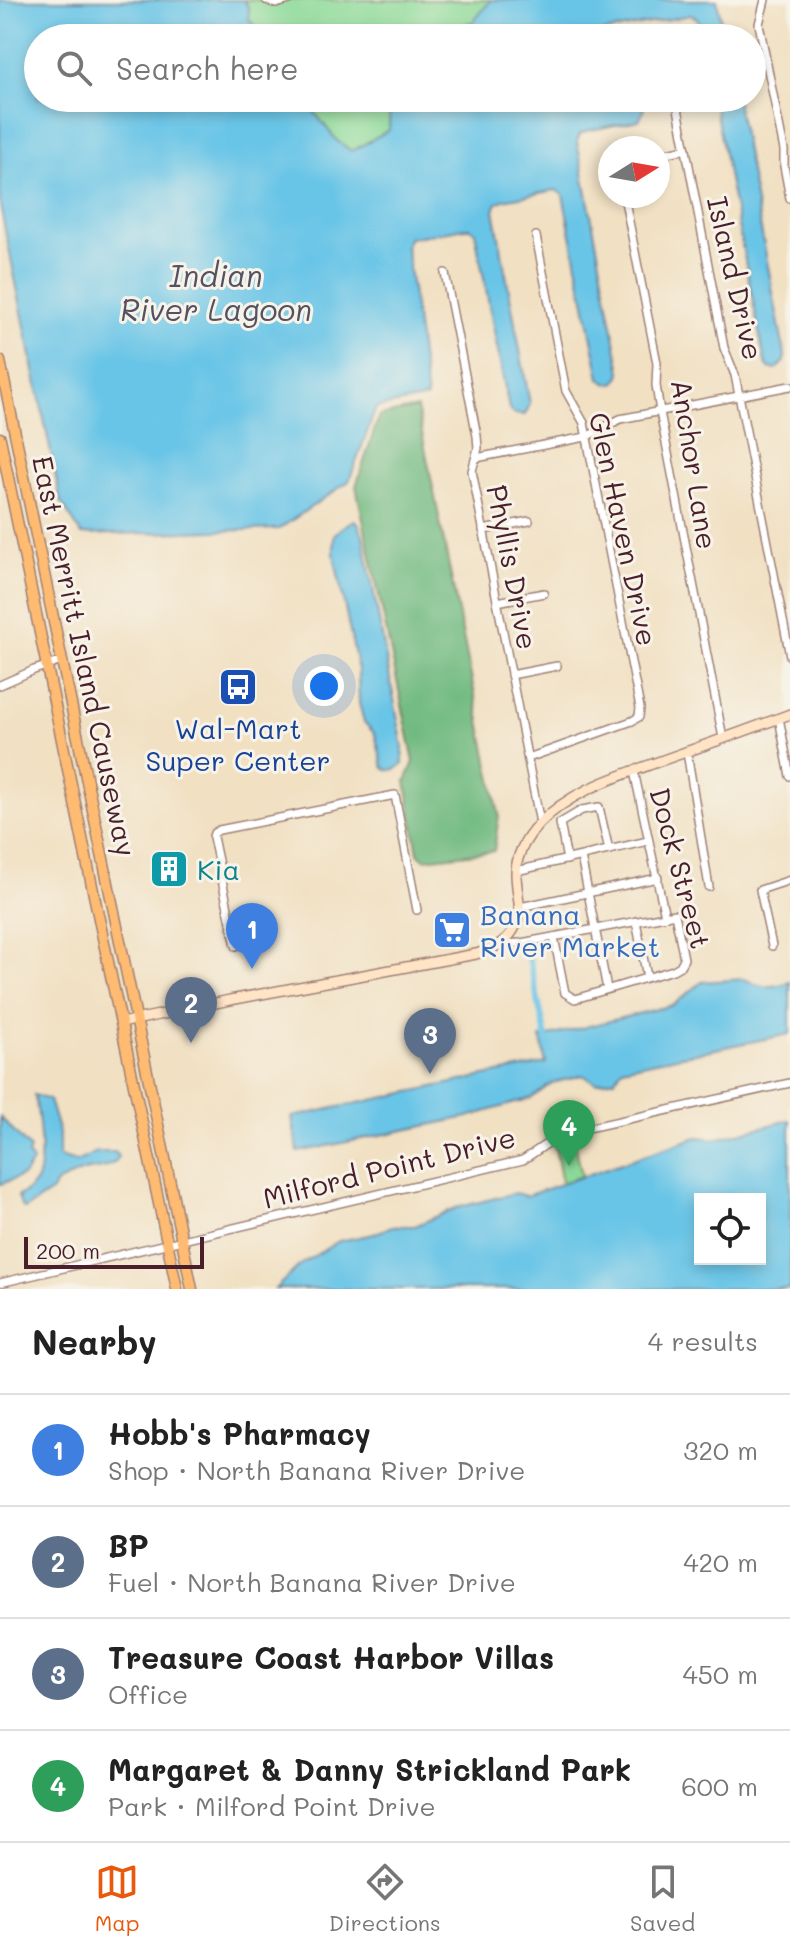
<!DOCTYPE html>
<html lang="en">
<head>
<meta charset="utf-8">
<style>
	body { margin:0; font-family:Mali,sans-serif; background:#f2f2f2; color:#222 }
	.controls { position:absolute; right:24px; bottom:24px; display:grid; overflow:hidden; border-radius:0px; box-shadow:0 4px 12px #0003 }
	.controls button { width:72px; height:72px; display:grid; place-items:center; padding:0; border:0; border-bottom:2px solid #e0e0e0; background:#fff; color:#222; font:40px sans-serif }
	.compass { position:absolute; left:598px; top:136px; width:72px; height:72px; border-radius:50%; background:#fff; box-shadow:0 4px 12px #0003; rotate:79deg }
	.scale { position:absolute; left:24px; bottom:20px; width:180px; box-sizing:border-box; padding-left:8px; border:4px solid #4a1f2b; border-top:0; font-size:22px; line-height:28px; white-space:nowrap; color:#4a1f2b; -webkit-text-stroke:6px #f7f3e8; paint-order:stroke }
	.you { position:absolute; left:324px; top:686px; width:28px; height:28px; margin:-20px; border:6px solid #fff; border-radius:50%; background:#1a73e8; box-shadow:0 0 0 12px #1a73e833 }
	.badge { display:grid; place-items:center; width:52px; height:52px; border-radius:50%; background:#ea580c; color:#fff; font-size:26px; font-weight:700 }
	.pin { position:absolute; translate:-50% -66px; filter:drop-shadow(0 2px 4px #0008) }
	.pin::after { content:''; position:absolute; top:42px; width:28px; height:24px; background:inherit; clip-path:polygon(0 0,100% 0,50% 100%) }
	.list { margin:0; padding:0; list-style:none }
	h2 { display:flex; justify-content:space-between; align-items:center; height:104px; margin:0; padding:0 32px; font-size:34px }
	h2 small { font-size:26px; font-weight:400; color:#767676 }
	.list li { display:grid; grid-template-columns:52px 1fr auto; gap:24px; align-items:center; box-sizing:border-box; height:112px; padding:0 32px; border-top:2px solid #e0e0e0 }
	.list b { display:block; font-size:30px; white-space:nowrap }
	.list p { margin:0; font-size:26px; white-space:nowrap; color:#767676 }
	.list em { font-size:26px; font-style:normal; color:#767676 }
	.icon { flex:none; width:44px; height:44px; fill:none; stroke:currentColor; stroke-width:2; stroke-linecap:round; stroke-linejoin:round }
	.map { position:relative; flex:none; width:790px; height:1289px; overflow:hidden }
	.search { position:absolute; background:#fff; box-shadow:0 4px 12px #0003; left:24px; right:24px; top:24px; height:88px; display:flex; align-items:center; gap:20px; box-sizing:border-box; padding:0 28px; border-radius:44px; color:#767676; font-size:30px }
	.sheet { height:552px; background:#fff }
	nav { display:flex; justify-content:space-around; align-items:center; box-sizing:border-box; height:112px; border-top:2px solid #e0e0e0; background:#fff; font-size:22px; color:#767676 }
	nav a { display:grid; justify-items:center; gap:4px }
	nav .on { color:#ea580c }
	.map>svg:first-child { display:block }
</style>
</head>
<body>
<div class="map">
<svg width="790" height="1289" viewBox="0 0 790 1289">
	<rect width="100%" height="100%" fill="#f7f3e8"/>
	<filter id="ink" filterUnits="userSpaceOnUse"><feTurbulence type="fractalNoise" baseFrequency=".0125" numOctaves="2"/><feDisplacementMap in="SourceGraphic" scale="16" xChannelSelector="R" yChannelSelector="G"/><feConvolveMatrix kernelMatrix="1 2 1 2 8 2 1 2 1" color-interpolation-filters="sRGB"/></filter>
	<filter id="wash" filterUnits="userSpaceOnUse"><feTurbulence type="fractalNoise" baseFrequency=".006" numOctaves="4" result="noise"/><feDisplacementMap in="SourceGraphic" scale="32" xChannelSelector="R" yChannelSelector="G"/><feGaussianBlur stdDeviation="1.8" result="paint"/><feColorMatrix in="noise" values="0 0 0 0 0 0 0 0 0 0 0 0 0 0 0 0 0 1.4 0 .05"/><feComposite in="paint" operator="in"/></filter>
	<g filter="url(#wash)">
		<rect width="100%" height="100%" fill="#f1e0c2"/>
		<g fill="#8cda99" stroke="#6b7c62" stroke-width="2">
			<path d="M244,0H490L491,1L474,21L457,28L440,38H267L247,19L249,9Z"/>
			<path d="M303,98H390L389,130L352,151L337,141Z"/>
			<path d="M430,1008L448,1040L432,1043Z"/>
			<path d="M573,1134L582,1176L562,1183L554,1142Z"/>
		</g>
		<path fill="#71ba81" stroke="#5e6c56" stroke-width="2" d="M417,408L499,815L494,851L424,859L418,853L406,781L414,762L356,486L379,416Z"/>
		<g fill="#69c5e7" stroke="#5a7289" stroke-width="2" fill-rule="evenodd">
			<path d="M0,0H244L249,9L248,19L267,38H38V98H303L337,141L352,151L389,130L390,98H568L572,109L576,111L631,101L641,104L644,111L639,120L586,131L580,134L577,141L621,372C618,385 608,387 600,378L563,195L556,190L503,200L497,203L494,210L530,404L525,415L514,414L509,409L475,232L470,228H465L409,238L406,246L427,398L376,408L349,481L279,529L82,535L61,502L0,205Z"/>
			<path d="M491,0H717L724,38H701L698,19L691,15L575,38H440L460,26L474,21Z"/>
			<path d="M713,98H736L785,356L784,362L776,370L769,368L765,362Z"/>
			<path d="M354,520L358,523L363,536L403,747V764C397,770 392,771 385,769L383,766L375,734L364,722L359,703L358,670L334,555V535L341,528Z"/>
			<path d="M745,979C760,988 773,988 790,982V1034L622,1068L615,1079L596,1083L583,1075L552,1083L532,1098L468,1117L298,1152L292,1117L546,1063L541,1038L673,1005L702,982Z"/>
			<path d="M34,1095L49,1100L59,1133V1157L76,1162L97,1152H116L118,1157L116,1162L102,1168L83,1171L56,1183L52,1191L25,1209L21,1206L18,1196C25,1193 33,1187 37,1179C44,1163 39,1112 34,1095Z"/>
			<path d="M0,1117L30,1149L28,1155L33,1161L23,1176L0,1184Z"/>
			<path d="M790,1120V1289H275L301,1264L339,1241L374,1234L392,1226H415L456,1208L515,1193L526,1196L697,1137L715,1139ZM700,1199H760V1259H700Z"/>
		</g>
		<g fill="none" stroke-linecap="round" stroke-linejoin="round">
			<path stroke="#69c5e7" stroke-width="6" d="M529,958L546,1037"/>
		</g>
	</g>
	<g filter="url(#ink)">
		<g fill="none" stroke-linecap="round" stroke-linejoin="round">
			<g stroke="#9e8076" stroke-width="10">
				<g id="street">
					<path d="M266,0L276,4L290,0"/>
					<path d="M765,0L759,24L784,150V166L790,198"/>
					<path d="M676,98L724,348L735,375L790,656"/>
					<path d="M658,155L686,149"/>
					<path d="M624,196L657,363L656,385L660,412L723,738"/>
					<path d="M445,273L477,436L478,448L472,471L540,823"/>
					<path d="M476,458L586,437L620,419L790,386"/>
					<path d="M483,530L529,521"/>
					<path d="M497,602L544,593"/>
					<path d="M511,675L557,666"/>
					<path d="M0,685L34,670L62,661"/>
					<path d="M779,718L790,776"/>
					<path d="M687,752L709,887"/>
					<path d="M528,758L632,721L639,717L640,708L584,423L566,391L536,236"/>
					<path d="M581,857L607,989"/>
					<path d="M567,860L560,823L582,810L599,807L609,850"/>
					<path d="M516,871L648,841"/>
					<path d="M520,907L658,878"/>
					<path d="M636,921L647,977"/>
					<path d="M554,937L565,993L575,999L673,970L680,966L684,959L675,914L665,916L634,771"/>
					<path d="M503,944L521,943L665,916"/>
					<path d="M236,946L213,837L214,833L219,830L395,795L417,910"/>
					<path d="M772,946L760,890L790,880"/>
					<path d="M0,1283L523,1160L561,1134L790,1083"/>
				</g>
			</g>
			<g stroke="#9e8076" stroke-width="12">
				<path id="secondary" d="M121,1023L230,1000L476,954C502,947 521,933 519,903C518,893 516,883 516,873C516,854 527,837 539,824C571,790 620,776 663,760C706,745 748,730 790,714"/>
			</g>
			<g stroke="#9e8076" stroke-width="13">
				<g id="primary">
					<path d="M0,361L192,1289"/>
					<path d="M0,438L87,862L177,1289"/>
				</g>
			</g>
			<use href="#street" stroke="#fff" stroke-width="7"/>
			<use href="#secondary" stroke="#ffe4c6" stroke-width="9"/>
			<use href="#primary" stroke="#febb71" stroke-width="10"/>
		</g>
	</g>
	<defs>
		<g id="bus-square" transform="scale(2)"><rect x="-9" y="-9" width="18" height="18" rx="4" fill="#1a4fb4" stroke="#f7f3e8"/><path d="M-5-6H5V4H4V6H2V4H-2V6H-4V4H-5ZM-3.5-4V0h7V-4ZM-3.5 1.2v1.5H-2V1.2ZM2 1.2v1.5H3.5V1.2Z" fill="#fff"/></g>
		<g id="building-square" transform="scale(2)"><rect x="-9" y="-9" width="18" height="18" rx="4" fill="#0f9aa8" stroke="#f7f3e8"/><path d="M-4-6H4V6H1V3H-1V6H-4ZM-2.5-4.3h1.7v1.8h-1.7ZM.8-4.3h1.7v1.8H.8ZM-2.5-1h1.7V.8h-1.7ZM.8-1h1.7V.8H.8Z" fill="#fff"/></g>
		<g id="supermarket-square" transform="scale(2)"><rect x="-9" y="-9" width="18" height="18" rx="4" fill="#3f7fe0" stroke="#f7f3e8"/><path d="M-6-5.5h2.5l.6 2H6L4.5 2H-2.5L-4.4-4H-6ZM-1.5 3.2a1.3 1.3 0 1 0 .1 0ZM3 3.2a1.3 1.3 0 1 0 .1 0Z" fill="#fff"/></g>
	</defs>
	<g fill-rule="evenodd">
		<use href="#bus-square" x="238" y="687"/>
		<use href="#building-square" x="169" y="869"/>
		<use href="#supermarket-square" x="452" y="930"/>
	</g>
	<g text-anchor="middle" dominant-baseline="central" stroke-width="6" stroke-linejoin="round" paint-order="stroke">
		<g font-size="28" fill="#4a1f2b" stroke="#f7f3e8">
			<text transform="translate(736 278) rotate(77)">Island Drive</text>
			<text transform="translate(695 464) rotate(81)">Anchor Lane</text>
			<text transform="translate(624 529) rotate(78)">Glen Haven Drive</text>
			<text transform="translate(513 567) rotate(79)">Phyllis Drive</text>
			<text transform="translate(85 656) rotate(78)">East Merritt Island Causeway</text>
			<text transform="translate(681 868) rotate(75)">Dock Street</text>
			<text transform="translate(389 1167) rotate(-14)">Milford Point Drive</text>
		</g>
		<g font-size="28" fill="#164399" stroke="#f7f3e8">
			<text x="238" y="728">Wal-Mart<tspan x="238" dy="32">Super Center</tspan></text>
		</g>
		<g font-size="28" fill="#0d838f" stroke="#f7f3e8" text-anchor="start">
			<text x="197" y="869">Kia</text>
		</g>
		<g font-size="28" fill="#366cbe" stroke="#f7f3e8" text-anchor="start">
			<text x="480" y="914">Banana<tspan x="480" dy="32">River Market</tspan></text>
		</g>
		<g font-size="30" font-style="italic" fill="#535163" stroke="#f7f3e8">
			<text x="216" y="275">Indian<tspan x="216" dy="34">River Lagoon</tspan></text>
		</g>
	</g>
</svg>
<div class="controls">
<button><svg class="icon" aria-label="locate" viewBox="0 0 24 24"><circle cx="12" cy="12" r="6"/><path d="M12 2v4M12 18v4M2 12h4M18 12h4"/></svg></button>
</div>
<svg class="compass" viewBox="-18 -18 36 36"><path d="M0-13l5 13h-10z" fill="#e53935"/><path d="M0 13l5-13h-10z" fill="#767676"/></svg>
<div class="scale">200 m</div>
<div class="you"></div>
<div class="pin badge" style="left:252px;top:969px;background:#3f7fe0">1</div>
<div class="pin badge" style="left:191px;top:1043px;background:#5c6f8a">2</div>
<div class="pin badge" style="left:430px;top:1074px;background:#5c6f8a">3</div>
<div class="pin badge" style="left:569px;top:1166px;background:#2e9e5b">4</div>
<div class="search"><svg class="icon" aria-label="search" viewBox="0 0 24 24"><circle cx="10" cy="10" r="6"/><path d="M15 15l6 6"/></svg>Search here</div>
</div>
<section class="sheet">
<h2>Nearby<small>4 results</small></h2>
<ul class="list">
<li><span class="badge" style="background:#3f7fe0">1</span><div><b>Hobb's Pharmacy</b><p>Shop · North Banana River Drive</p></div><em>320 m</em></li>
<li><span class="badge" style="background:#5c6f8a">2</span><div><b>BP</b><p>Fuel · North Banana River Drive</p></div><em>420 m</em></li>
<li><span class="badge" style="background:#5c6f8a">3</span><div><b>Treasure Coast Harbor Villas</b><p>Office</p></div><em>450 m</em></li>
<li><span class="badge" style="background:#2e9e5b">4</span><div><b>Margaret &amp; Danny Strickland Park</b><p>Park · Milford Point Drive</p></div><em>600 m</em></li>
</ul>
</section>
<nav>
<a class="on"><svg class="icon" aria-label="map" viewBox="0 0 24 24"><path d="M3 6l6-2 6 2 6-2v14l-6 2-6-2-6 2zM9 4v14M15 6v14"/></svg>Map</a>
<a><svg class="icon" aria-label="directions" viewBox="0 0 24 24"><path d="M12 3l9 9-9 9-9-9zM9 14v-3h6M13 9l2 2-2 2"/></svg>Directions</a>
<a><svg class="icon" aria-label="saved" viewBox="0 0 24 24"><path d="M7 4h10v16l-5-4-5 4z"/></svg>Saved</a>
</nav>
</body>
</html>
